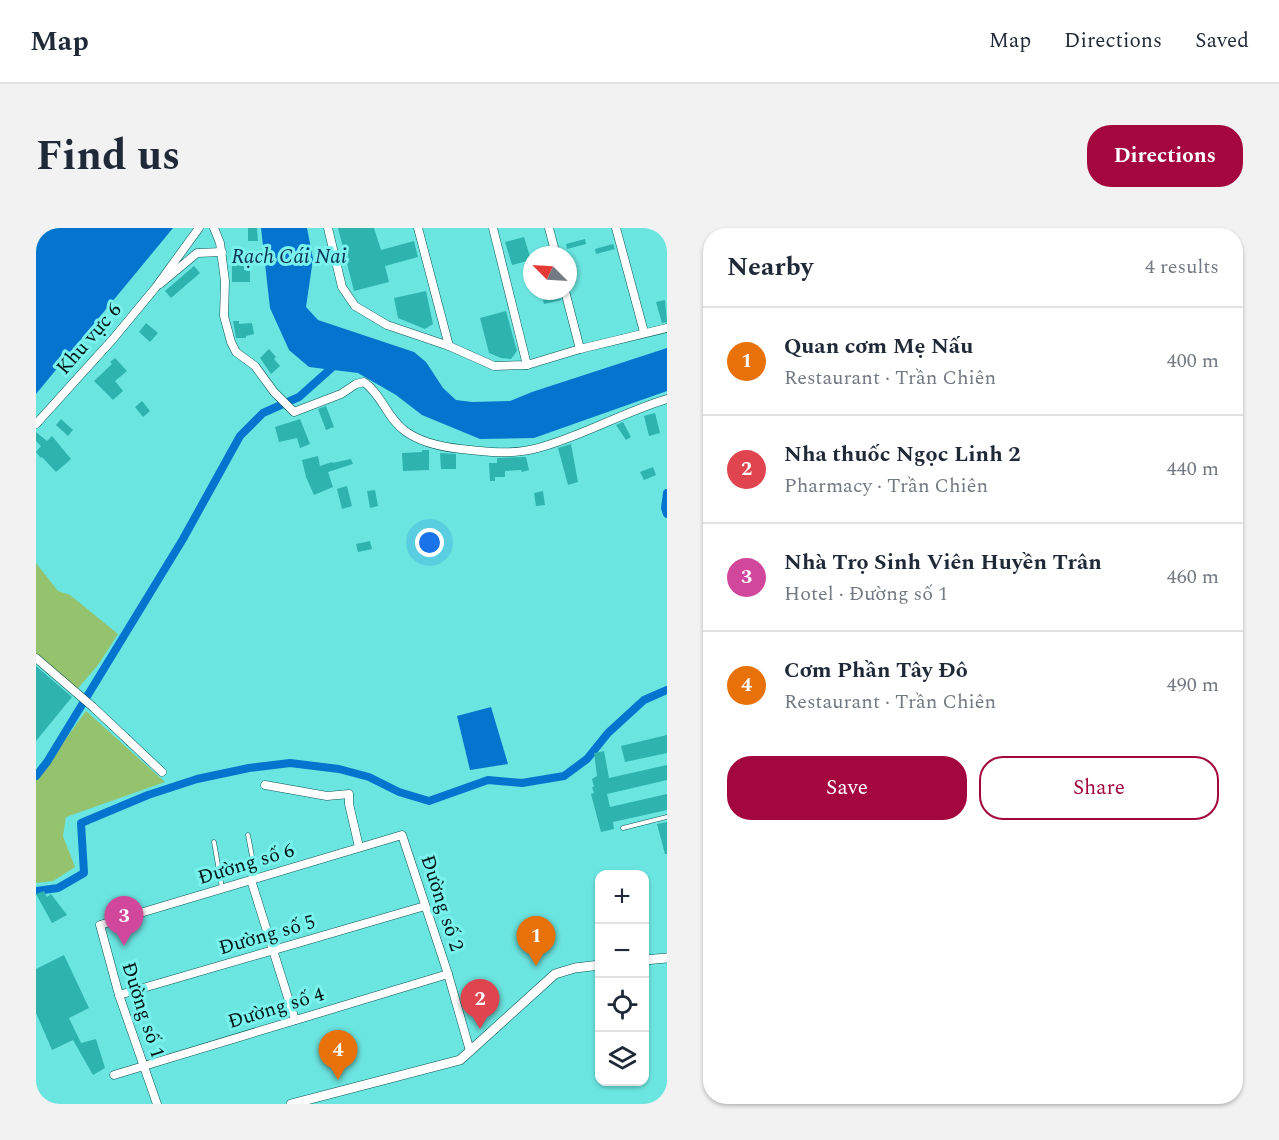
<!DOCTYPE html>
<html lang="en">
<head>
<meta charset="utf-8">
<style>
	body { margin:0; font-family:Spectral,serif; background:#f2f2f3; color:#1f2937 }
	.controls { position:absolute; right:18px; bottom:18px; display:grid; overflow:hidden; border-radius:12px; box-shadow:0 2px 4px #0004 }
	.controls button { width:54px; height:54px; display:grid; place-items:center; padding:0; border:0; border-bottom:2px solid #e0e1e3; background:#fff; color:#1f2937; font:30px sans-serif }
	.compass { position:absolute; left:487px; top:18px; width:54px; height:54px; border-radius:50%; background:#fff; box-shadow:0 2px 4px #0004; rotate:294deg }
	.you { position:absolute; left:394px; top:315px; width:21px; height:21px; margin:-15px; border:4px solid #fff; border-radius:50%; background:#1a73e8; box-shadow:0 0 0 9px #1a73e833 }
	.badge { display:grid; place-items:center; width:39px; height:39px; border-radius:50%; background:#a3073d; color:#fff; font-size:20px; font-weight:700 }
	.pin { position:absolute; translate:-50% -50px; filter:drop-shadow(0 2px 3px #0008) }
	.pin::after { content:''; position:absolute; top:32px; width:21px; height:18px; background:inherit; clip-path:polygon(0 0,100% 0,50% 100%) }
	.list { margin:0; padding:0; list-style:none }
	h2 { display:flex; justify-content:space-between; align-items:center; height:78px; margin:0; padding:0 24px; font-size:26px }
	h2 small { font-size:20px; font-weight:400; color:#747a83 }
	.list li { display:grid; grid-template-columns:39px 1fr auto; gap:18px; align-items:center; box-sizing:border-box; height:108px; padding:0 24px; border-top:2px solid #e0e1e3 }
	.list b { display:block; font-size:22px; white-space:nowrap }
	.list p { margin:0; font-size:20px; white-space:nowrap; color:#747a83 }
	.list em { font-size:20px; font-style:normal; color:#747a83 }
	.actions { display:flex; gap:12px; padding:18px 24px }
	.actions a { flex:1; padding:14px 0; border:2px solid #a3073d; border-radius:24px; text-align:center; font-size:21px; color:#a3073d }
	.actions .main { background:#a3073d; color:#fff }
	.icon { flex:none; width:33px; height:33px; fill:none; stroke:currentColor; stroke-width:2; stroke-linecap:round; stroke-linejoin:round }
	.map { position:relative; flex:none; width:631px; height:876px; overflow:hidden; border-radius:24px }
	header { display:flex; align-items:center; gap:36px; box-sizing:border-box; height:84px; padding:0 30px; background:#fff; border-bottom:2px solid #e0e1e3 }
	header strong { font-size:28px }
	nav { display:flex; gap:33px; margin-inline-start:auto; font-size:21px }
	.intro { display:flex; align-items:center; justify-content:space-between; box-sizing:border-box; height:144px; padding:0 36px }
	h1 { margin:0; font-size:42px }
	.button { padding:15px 27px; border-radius:24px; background:#a3073d; color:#fff; font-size:21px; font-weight:700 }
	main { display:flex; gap:36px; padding:0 36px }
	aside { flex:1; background:#fff; border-radius:24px; box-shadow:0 2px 4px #0004 }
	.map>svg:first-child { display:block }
</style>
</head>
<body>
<header>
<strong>Map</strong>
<nav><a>Map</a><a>Directions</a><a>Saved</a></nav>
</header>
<div class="intro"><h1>Find us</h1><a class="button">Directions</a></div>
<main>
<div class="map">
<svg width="631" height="876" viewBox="0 0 631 876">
	<rect width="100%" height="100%" fill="#6be5e0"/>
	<g fill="#95c26d">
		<path d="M0,335L22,363L34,367L82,406L62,437L37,466L0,432Z"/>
		<path d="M50,483L129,554L30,589L27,608L39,639L17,653L0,655V552Z"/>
	</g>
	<g fill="#0474ce">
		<path d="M0,0H137L0,166Z"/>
		<path d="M225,0H271L277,31L270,79L282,92L378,124L390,134L407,160L420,172L436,174L474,173L496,164L631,120V163L498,210L444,211L386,187L360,167L322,145L273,139L253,122L234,80Z"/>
		<path d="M455,479L472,536L434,542L421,488Z"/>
	</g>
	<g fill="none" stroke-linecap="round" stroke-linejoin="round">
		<g stroke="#0474ce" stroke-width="8">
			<path d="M631,265L629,280L631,286"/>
			<path d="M0,548L11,534L147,311L204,208L227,185L263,169L300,136"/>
			<path d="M0,663L22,660L48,645L45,595L112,567L161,551L213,540L254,535L303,541L333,549L363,564L393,573L452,552L486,555L528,548L551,531L572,505L608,472L631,462"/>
		</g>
	</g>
	<g fill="#2eb3af">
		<path d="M212,0H221L222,13H212Z"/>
		<path d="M302,0H338L345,22L378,13L382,29L349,38L353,54L318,63Z"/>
		<path d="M488,9L495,32L476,37L469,14Z"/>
		<path d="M549,11L550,16L531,21L530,16Z"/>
		<path d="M577,16L579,21L560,26L559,21Z"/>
		<path d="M208,28V42H214V54H196V29Z"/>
		<path d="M158,38L164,45L135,70L129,63Z"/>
		<path d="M390,63L397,96L389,101L362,90L358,70Z"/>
		<path d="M505,63H523L525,72L508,76Z"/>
		<path d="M629,72L631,94L626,95L620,74Z"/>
		<path d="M470,83L481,123L475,131L465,130L453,125L444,90Z"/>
		<path d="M197,93H203V96L216,95L218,106L210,108V110H200Z"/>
		<path d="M110,95L122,105L114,114L103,104Z"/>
		<path d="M233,121L240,129L238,131L244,138L235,146L224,130Z"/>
		<path d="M79,130L91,143L79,153L87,163L77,172L58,153L76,136L74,134Z"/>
		<path d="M106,173L114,183L107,189L99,179Z"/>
		<path d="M290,178L298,199L290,202L282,181Z"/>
		<path d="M619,185L624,205L613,208L608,188Z"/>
		<path d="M25,191L37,202L32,208L20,197Z"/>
		<path d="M264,191L274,216L264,220L261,210L243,214L239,199Z"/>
		<path d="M587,194L595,209L590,212L580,197Z"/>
		<path d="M0,204L11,213L16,208L35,231L20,244L6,229L5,230L0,224L5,218L0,213Z"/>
		<path d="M535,216L542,254L532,257L522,220Z"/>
		<path d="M386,222H393V242L367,243L366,225L386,224Z"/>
		<path d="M404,225L420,226V241H405Z"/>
		<path d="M282,228L284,238L296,234V235L315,231L317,236L292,244L297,259L278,267L270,249L266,232Z"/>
		<path d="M490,229L493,242L486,244L485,242L469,243V249H459V253H454L453,235H461V230Z"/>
		<path d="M617,239L620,247L608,252L604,244Z"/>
		<path d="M311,258L316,278L306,281L301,261Z"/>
		<path d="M339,262L342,278L334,280L331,263Z"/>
		<path d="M507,263L509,277L500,278L498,265Z"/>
		<path d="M334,313L336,321L322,324L320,316Z"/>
		<path d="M0,438L36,469L0,513Z"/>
		<path d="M631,507V525L589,534L585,518Z"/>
		<path d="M568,523L573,550L631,537V552L571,566L574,579L631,566V582L577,594L578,601L565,604L555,566L558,565L556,559H558L556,551L561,548L558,525Z"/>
		<path d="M631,594V626H629L621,596Z"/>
		<path d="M8,663L11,669L15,666L31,687L16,695L0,666Z"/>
		<path d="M28,727L53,780L33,790L45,815L60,811L69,840L57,847L37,812L16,822L0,785V741Z"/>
	</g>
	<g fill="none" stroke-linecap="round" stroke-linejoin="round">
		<g stroke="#0b5452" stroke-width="5">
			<g id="service">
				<path d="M587,600L631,589"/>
				<path d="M212,607L220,650"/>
				<path d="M178,614L186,660"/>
			</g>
		</g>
		<g stroke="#0b5452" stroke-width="9">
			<g id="minor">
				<path d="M178,0L184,15L189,53L188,88L195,114L200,124L219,138L238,164L258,184L305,166L320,156L328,154C346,167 351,190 369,203C384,214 406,219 425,221C450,224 477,227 502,220C547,208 587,184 631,171"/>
				<path d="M292,0L306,59L319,78L351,97L413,118L458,138L491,137L544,121L631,100"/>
				<path d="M382,0L413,118"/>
				<path d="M457,0L491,137"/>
				<path d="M513,0L520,27"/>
				<path d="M580,0L608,104"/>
				<path d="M124,56L161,25L186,24"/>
				<path d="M529,63L544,121"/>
				<path d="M0,196L77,111L120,59L163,0"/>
				<path d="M0,430L57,479L126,544"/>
				<path d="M229,557L291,568L313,566V576L323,619"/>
				<path d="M215,652L259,792"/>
				<path d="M83,767L389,678"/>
				<path d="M78,847L412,746"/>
				<path d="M121,876L83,767L64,697L366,607L412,746L434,823"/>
			</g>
		</g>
		<g stroke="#0b5452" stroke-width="10">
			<g id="tertiary">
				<path d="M608,732L631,730"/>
				<path d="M255,876L424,832L519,746L539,740L564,737"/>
			</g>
		</g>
		<use href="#service" stroke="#fff" stroke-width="4"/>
		<use href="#minor" stroke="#fff" stroke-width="8"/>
		<use href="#tertiary" stroke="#fff" stroke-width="9"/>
	</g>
	<g text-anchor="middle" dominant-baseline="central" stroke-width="6" stroke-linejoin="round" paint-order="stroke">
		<g font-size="20" fill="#001615" stroke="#79f2ed">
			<text transform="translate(53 111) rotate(-49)">Khu vực 6</text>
			<text transform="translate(210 636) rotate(-17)">Đường số 6</text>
			<text transform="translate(406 675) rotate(72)">Đường số 2</text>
			<text transform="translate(231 707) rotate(-16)">Đường số 5</text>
			<text transform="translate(240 780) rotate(-17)">Đường số 4</text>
			<text transform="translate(107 782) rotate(72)">Đường số 1</text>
		</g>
		<g font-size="21" font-style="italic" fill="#0c3155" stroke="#79f2ed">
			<text x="253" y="29">Rạch Cái Nai</text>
		</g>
	</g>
</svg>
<div class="controls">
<button>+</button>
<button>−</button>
<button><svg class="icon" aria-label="locate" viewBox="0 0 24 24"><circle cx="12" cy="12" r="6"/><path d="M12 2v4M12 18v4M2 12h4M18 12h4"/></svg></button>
<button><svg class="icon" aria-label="layers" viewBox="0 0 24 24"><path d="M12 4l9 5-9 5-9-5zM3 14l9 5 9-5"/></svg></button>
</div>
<svg class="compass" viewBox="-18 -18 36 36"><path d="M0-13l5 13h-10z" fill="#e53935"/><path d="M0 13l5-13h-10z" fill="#747a83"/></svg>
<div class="you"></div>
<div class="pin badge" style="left:500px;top:738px;background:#e8710a">1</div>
<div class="pin badge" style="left:444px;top:801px;background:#e0444e">2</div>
<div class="pin badge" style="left:88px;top:718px;background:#d1479c">3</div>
<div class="pin badge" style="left:302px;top:852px;background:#e8710a">4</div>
</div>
<aside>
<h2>Nearby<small>4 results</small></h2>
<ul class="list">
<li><span class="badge" style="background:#e8710a">1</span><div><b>Quan cơm Mẹ Nấu</b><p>Restaurant · Trần Chiên</p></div><em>400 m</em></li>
<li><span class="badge" style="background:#e0444e">2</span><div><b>Nha thuốc Ngọc Linh 2</b><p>Pharmacy · Trần Chiên</p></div><em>440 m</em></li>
<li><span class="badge" style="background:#d1479c">3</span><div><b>Nhà Trọ Sinh Viên Huyền Trân</b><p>Hotel · Đường số 1</p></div><em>460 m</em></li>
<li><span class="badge" style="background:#e8710a">4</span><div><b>Cơm Phần Tây Đô</b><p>Restaurant · Trần Chiên</p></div><em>490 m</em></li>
</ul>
<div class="actions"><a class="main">Save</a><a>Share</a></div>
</aside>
</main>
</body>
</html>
